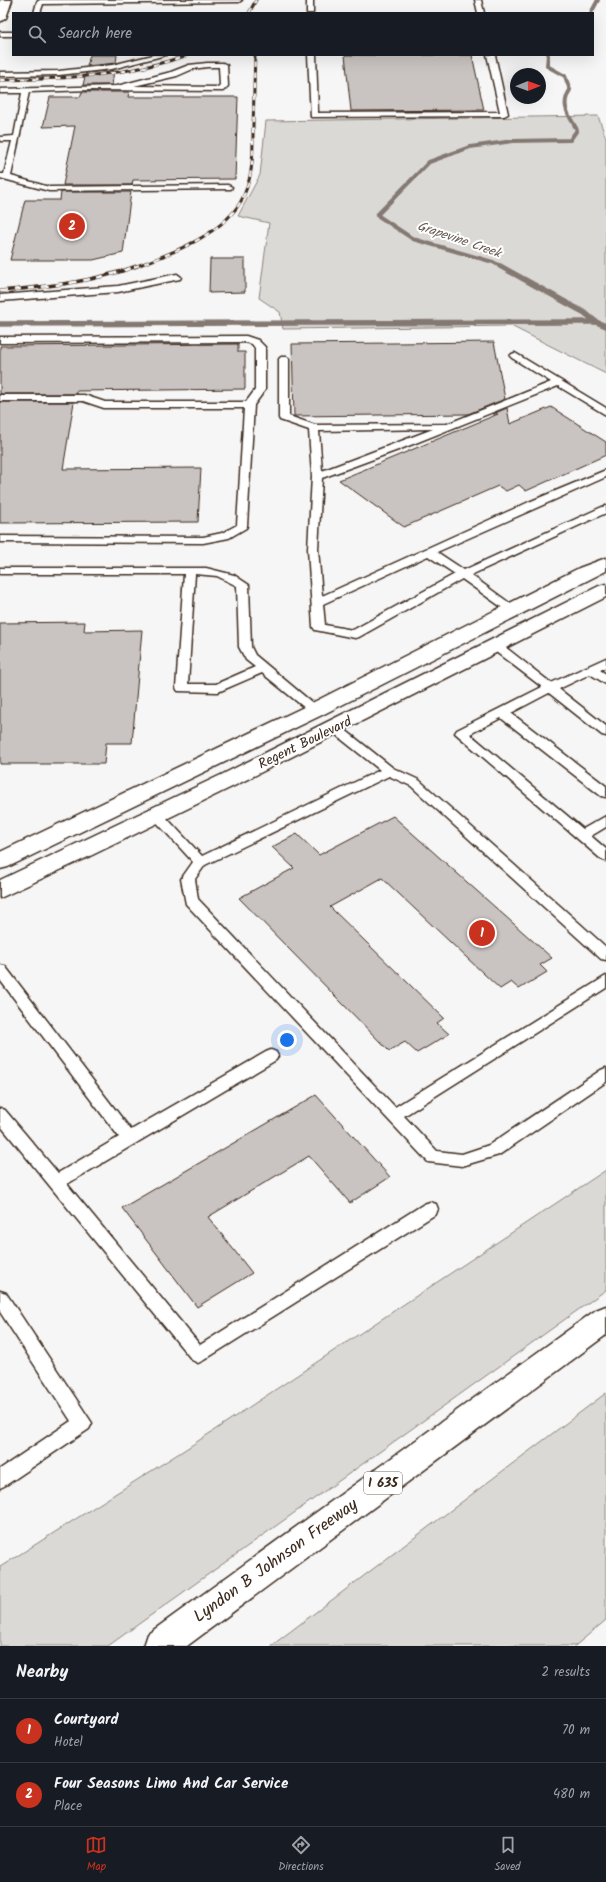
<!DOCTYPE html>
<html lang="en">
<head>
<meta charset="utf-8">
<style>
	body { margin:0; font-family:Kalam,sans-serif; background:#242831; color:#f1f3f6 }
	.compass { position:absolute; left:510px; top:68px; width:36px; height:36px; border-radius:50%; background:#171b24; box-shadow:0 4px 16px #0002; rotate:89deg }
	.you { position:absolute; left:287px; top:1040px; width:14px; height:14px; margin:-10px; border:3px solid #fff; border-radius:50%; background:#1a73e8; box-shadow:0 0 0 6px #1a73e833 }
	.badge { display:grid; place-items:center; width:26px; height:26px; border-radius:50%; background:#c8321e; color:#fff; font-size:13px; font-weight:700 }
	.pin { position:absolute; translate:-50% -50%; border:2px solid #fff; box-shadow:0 1px 4px #0006 }
	.list { margin:0; padding:0; list-style:none }
	h2 { display:flex; justify-content:space-between; align-items:center; height:52px; margin:0; padding:0 16px; font-size:17px }
	h2 small { font-size:13px; font-weight:400; color:#9ea1a6 }
	.list li { display:grid; grid-template-columns:26px 1fr auto; gap:12px; align-items:center; box-sizing:border-box; height:64px; padding:0 16px; border-top:1px solid #363941 }
	.list b { display:block; font-size:15px; white-space:nowrap }
	.list p { margin:0; font-size:13px; white-space:nowrap; color:#9ea1a6 }
	.list em { font-size:13px; font-style:normal; color:#9ea1a6 }
	.icon { flex:none; width:22px; height:22px; fill:none; stroke:currentColor; stroke-width:2; stroke-linecap:round; stroke-linejoin:round }
	.map { position:relative; flex:none; width:606px; height:1646px; overflow:hidden }
	.search { position:absolute; background:#171b24; box-shadow:0 4px 16px #0002; left:12px; right:12px; top:12px; height:44px; display:flex; align-items:center; gap:10px; box-sizing:border-box; padding:0 14px; border-radius:0px; color:#9ea1a6; font-size:15px }
	.sheet { height:180px; background:#171b24 }
	nav { display:flex; justify-content:space-around; align-items:center; box-sizing:border-box; height:56px; border-top:1px solid #363941; background:#171b24; font-size:11px; color:#9ea1a6 }
	nav a { display:grid; justify-items:center; gap:2px }
	nav .on { color:#c8321e }
	.map>svg:first-child { display:block }
</style>
</head>
<body>
<div class="map">
<svg width="606" height="1646" viewBox="0 0 606 1646">
	<rect width="100%" height="100%" fill="#f7f6f6"/>
	<filter id="ink" filterUnits="userSpaceOnUse"><feTurbulence type="fractalNoise" baseFrequency=".025" numOctaves="2"/><feDisplacementMap in="SourceGraphic" scale="8" xChannelSelector="R" yChannelSelector="G"/><feConvolveMatrix kernelMatrix="1 2 1 2 8 2 1 2 1" color-interpolation-filters="sRGB"/></filter>
	<g filter="url(#ink)">
		<g fill="#dbd9d6" stroke="#8b827a">
			<path d="M598,116L606,138V374L511,326L283,329L280,312L259,298L269,223L238,216L260,175L266,121Z"/>
			<path d="M606,1170V1290L108,1646H0V1567L189,1447Z"/>
			<path d="M606,1393V1620L575,1646H271Z"/>
		</g>
		<g fill="none" stroke-linecap="round" stroke-linejoin="round">
			<g stroke="#847972" stroke-width="4">
				<path d="M591,13L598,0"/>
				<path d="M502,267L493,262L413,239L377,215L429,162L470,147L513,141L570,140L577,130C569,115 560,106 570,90L565,76L547,66L548,55"/>
			</g>
			<g stroke="#847972" stroke-width="5.5">
				<path d="M500,266L585,313L596,322L606,326"/>
				<path d="M0,324L596,322"/>
			</g>
		</g>
		<g fill="#c9c3c1" stroke="#3b2a1e">
			<path d="M90,55H117L116,63L87,66Z"/>
			<path d="M345,55H472L484,110L351,111Z"/>
			<path d="M114,70L112,85H83L86,73Z"/>
			<path d="M82,92H129L128,97H238L235,179L133,180L132,185H63L75,126L43,127L50,97H80Z"/>
			<path d="M61,192H131L123,253L93,260H10L25,200H60Z"/>
			<path d="M210,259H245V292L209,293Z"/>
			<path d="M494,342L505,399L468,414L294,416L292,344Z"/>
			<path d="M238,344V352H245V389L76,391V394H0V346Z"/>
			<path d="M0,402H74L63,469L201,468L198,522L0,523Z"/>
			<path d="M551,407L606,442V455L526,491L519,485L506,491L498,486L404,527L339,480L498,414H493L507,408L510,424Z"/>
			<path d="M85,622L84,631L142,630L132,743H106L104,764H0V623Z"/>
			<path d="M393,816L552,958L540,965L547,972L519,989L511,982L500,989L382,878L330,907L444,1018L437,1023L449,1034L417,1053L405,1042L389,1051L239,898L294,868L272,847L297,834L319,855Z"/>
			<path d="M316,1095L390,1177L350,1203L309,1156L208,1217L252,1273L197,1307L122,1208Z"/>
		</g>
		<g fill="none" stroke-linecap="round" stroke-linejoin="round">
			<g stroke="#3b2a1e" stroke-width="3">
				<g id="service">
					<path d="M40,0H242L239,2L43,4L40,13H34L37,2Z"/>
					<rect x="307" y="0" width="6" height="13"/>
					<path d="M475,0H481L484,13H478Z"/>
					<rect x="0" y="32" width="13" height="4"/>
					<path d="M153,55H166L112,69L59,75L0,76V72L59,71L112,65Z"/>
					<path d="M308,55H316L318,113L500,112L487,55H495L508,114L504,116L311,117Z"/>
					<path d="M207,63H223L227,65L228,86L223,91L90,90L29,92L11,176L49,187L228,185L232,187L231,189L49,191L0,178V174H4L12,141H0V137L14,136L22,93H0V89L117,86L171,72L189,65ZM207,67H219L220,85L218,87L134,86L177,76L193,69Z"/>
					<path d="M177,274L181,277L180,279L118,292L0,301V295L118,286Z"/>
					<path d="M246,336L258,340L265,347V390L254,405L247,526L246,528L229,538L203,543L0,542V536L203,537L222,533L237,525L244,408H104L83,401H0V395H84L105,402H246L255,390V348L252,344L245,342L0,343V337Z"/>
					<path d="M515,353L606,408V415L558,386L398,450L322,478L318,549L322,596L529,502L606,470V477L437,552L464,570L602,507L606,506V513L471,575L515,607L517,609L515,611H507L462,579L359,637L355,638L315,630L313,627L308,549L312,476L309,430L280,420L279,418V359L281,357H287L289,359V416L315,425L447,424L551,382L512,358L510,356L512,354ZM433,429L322,471L319,431ZM428,556L455,574L353,630L325,625L323,604Z"/>
					<path d="M0,568H206L234,575L249,585L251,647L255,655L321,710L319,713H311L262,673L218,692L178,691L176,688L184,574H0ZM195,574L217,576L237,586L239,647L246,660L255,667L216,684H188Z"/>
					<path d="M496,642L500,643L551,683L606,658V667L600,670L606,674V684L590,674L559,689L606,726V736L602,735L549,693L511,713L606,786V797L601,796L501,718L470,734L583,829L606,816V827L591,836L606,849V861L601,859L455,733L457,730L542,687L492,649L490,646Z"/>
					<path d="M335,724L339,725L393,768L419,780L606,947V960L601,959L411,786L389,776L205,865L195,879L198,899L395,1107L606,976V988L404,1116L437,1151L462,1154L489,1145L601,1070L606,1068V1082L499,1155L462,1166L428,1162L186,904L181,879L193,862L151,816L152,813H162L202,856L380,770L331,731L329,728L331,725Z"/>
					<path d="M0,965L5,966L131,1130L266,1052L271,1050L276,1052L278,1056L276,1060L67,1184L200,1345L424,1204L430,1202L436,1204L438,1209L436,1214L204,1360L198,1363L192,1360L0,1125V1108L5,1110L58,1173L119,1137L0,980Z"/>
					<path d="M0,1291L6,1293L92,1423L89,1429L6,1485L0,1488V1469L71,1421L0,1312Z"/>
				</g>
			</g>
			<g stroke="#3b2a1e" stroke-width="3">
				<path id="minor" d="M0,0H12L6,18L0,22Z"/>
			</g>
			<g stroke="#3b2a1e" stroke-width="3">
				<g id="tertiary">
					<path d="M606,558V571L322,715L8,867L0,869V852L308,705L579,568Z"/>
					<path d="M606,584V597L236,785L84,859L0,898V880L221,775L599,586Z"/>
				</g>
			</g>
			<g stroke="#3b2a1e" stroke-width="3">
				<path id="motorway" d="M606,1306V1335L187,1646H144L148,1634L596,1310Z"/>
			</g>
			<use href="#service" fill="#fff" fill-rule="evenodd"/>
			<use href="#minor" fill="#fff" fill-rule="evenodd"/>
			<use href="#tertiary" fill="#fff" fill-rule="evenodd"/>
			<use href="#motorway" fill="#fff" fill-rule="evenodd"/>
			<g stroke="#3b2a1e" stroke-width="3">
				<g id="rail-far1">
					<path d="M249,13L256,0"/>
					<path d="M0,80C65,79 127,76 188,55"/>
					<path d="M134,267C171,254 228,233 244,195C254,172 253,149 253,125C254,102 254,78 255,55"/>
				</g>
			</g>
			<g stroke="#3b2a1e" stroke-width="3.5">
				<path id="rail" d="M0,291C46,287 93,282 137,266"/>
			</g>
			<use href="#rail-far1" stroke="#fff" stroke-width="2" stroke-dasharray="5.5" stroke-linecap="butt"/>
			<use href="#rail" stroke="#fff" stroke-width="2.5" stroke-dasharray="7" stroke-linecap="butt"/>
		</g>
	</g>
	<g text-anchor="middle" dominant-baseline="central" stroke-width="4" stroke-linejoin="round" paint-order="stroke">
		<g font-size="13" font-style="italic" fill="#65584f" stroke="#fff">
			<text transform="translate(459 240) rotate(19)">Grapevine Creek</text>
		</g>
		<rect fill="#fff" stroke="#766a62" stroke-width="1" x="364" y="1472" width="38" height="22" rx="3"/>
		<g font-size="13" font-weight="bold" fill="#3b2a1e">
			<text x="383" y="1483">I 635</text>
		</g>
		<g font-size="14" fill="#3b2a1e" stroke="#fff">
			<text transform="translate(305 743) rotate(-26)">Regent Boulevard</text>
		</g>
		<g font-size="17" fill="#3b2a1e" stroke="#fff">
			<text transform="translate(276 1561) rotate(-36)">Lyndon B Johnson Freeway</text>
		</g>
	</g>
</svg>
<svg class="compass" viewBox="-18 -18 36 36"><path d="M0-13l5 13h-10z" fill="#e53935"/><path d="M0 13l5-13h-10z" fill="#9ea1a6"/></svg>
<div class="you"></div>
<div class="pin badge" style="left:482px;top:933px">1</div>
<div class="pin badge" style="left:72px;top:226px">2</div>
<div class="search"><svg class="icon" aria-label="search" viewBox="0 0 24 24"><circle cx="10" cy="10" r="6"/><path d="M15 15l6 6"/></svg>Search here</div>
</div>
<section class="sheet">
<h2>Nearby<small>2 results</small></h2>
<ul class="list">
<li><span class="badge">1</span><div><b>Courtyard</b><p>Hotel</p></div><em>70 m</em></li>
<li><span class="badge">2</span><div><b>Four Seasons Limo And Car Service</b><p>Place</p></div><em>480 m</em></li>
</ul>
</section>
<nav>
<a class="on"><svg class="icon" aria-label="map" viewBox="0 0 24 24"><path d="M3 6l6-2 6 2 6-2v14l-6 2-6-2-6 2zM9 4v14M15 6v14"/></svg>Map</a>
<a><svg class="icon" aria-label="directions" viewBox="0 0 24 24"><path d="M12 3l9 9-9 9-9-9zM9 14v-3h6M13 9l2 2-2 2"/></svg>Directions</a>
<a><svg class="icon" aria-label="saved" viewBox="0 0 24 24"><path d="M7 4h10v16l-5-4-5 4z"/></svg>Saved</a>
</nav>
</body>
</html>
